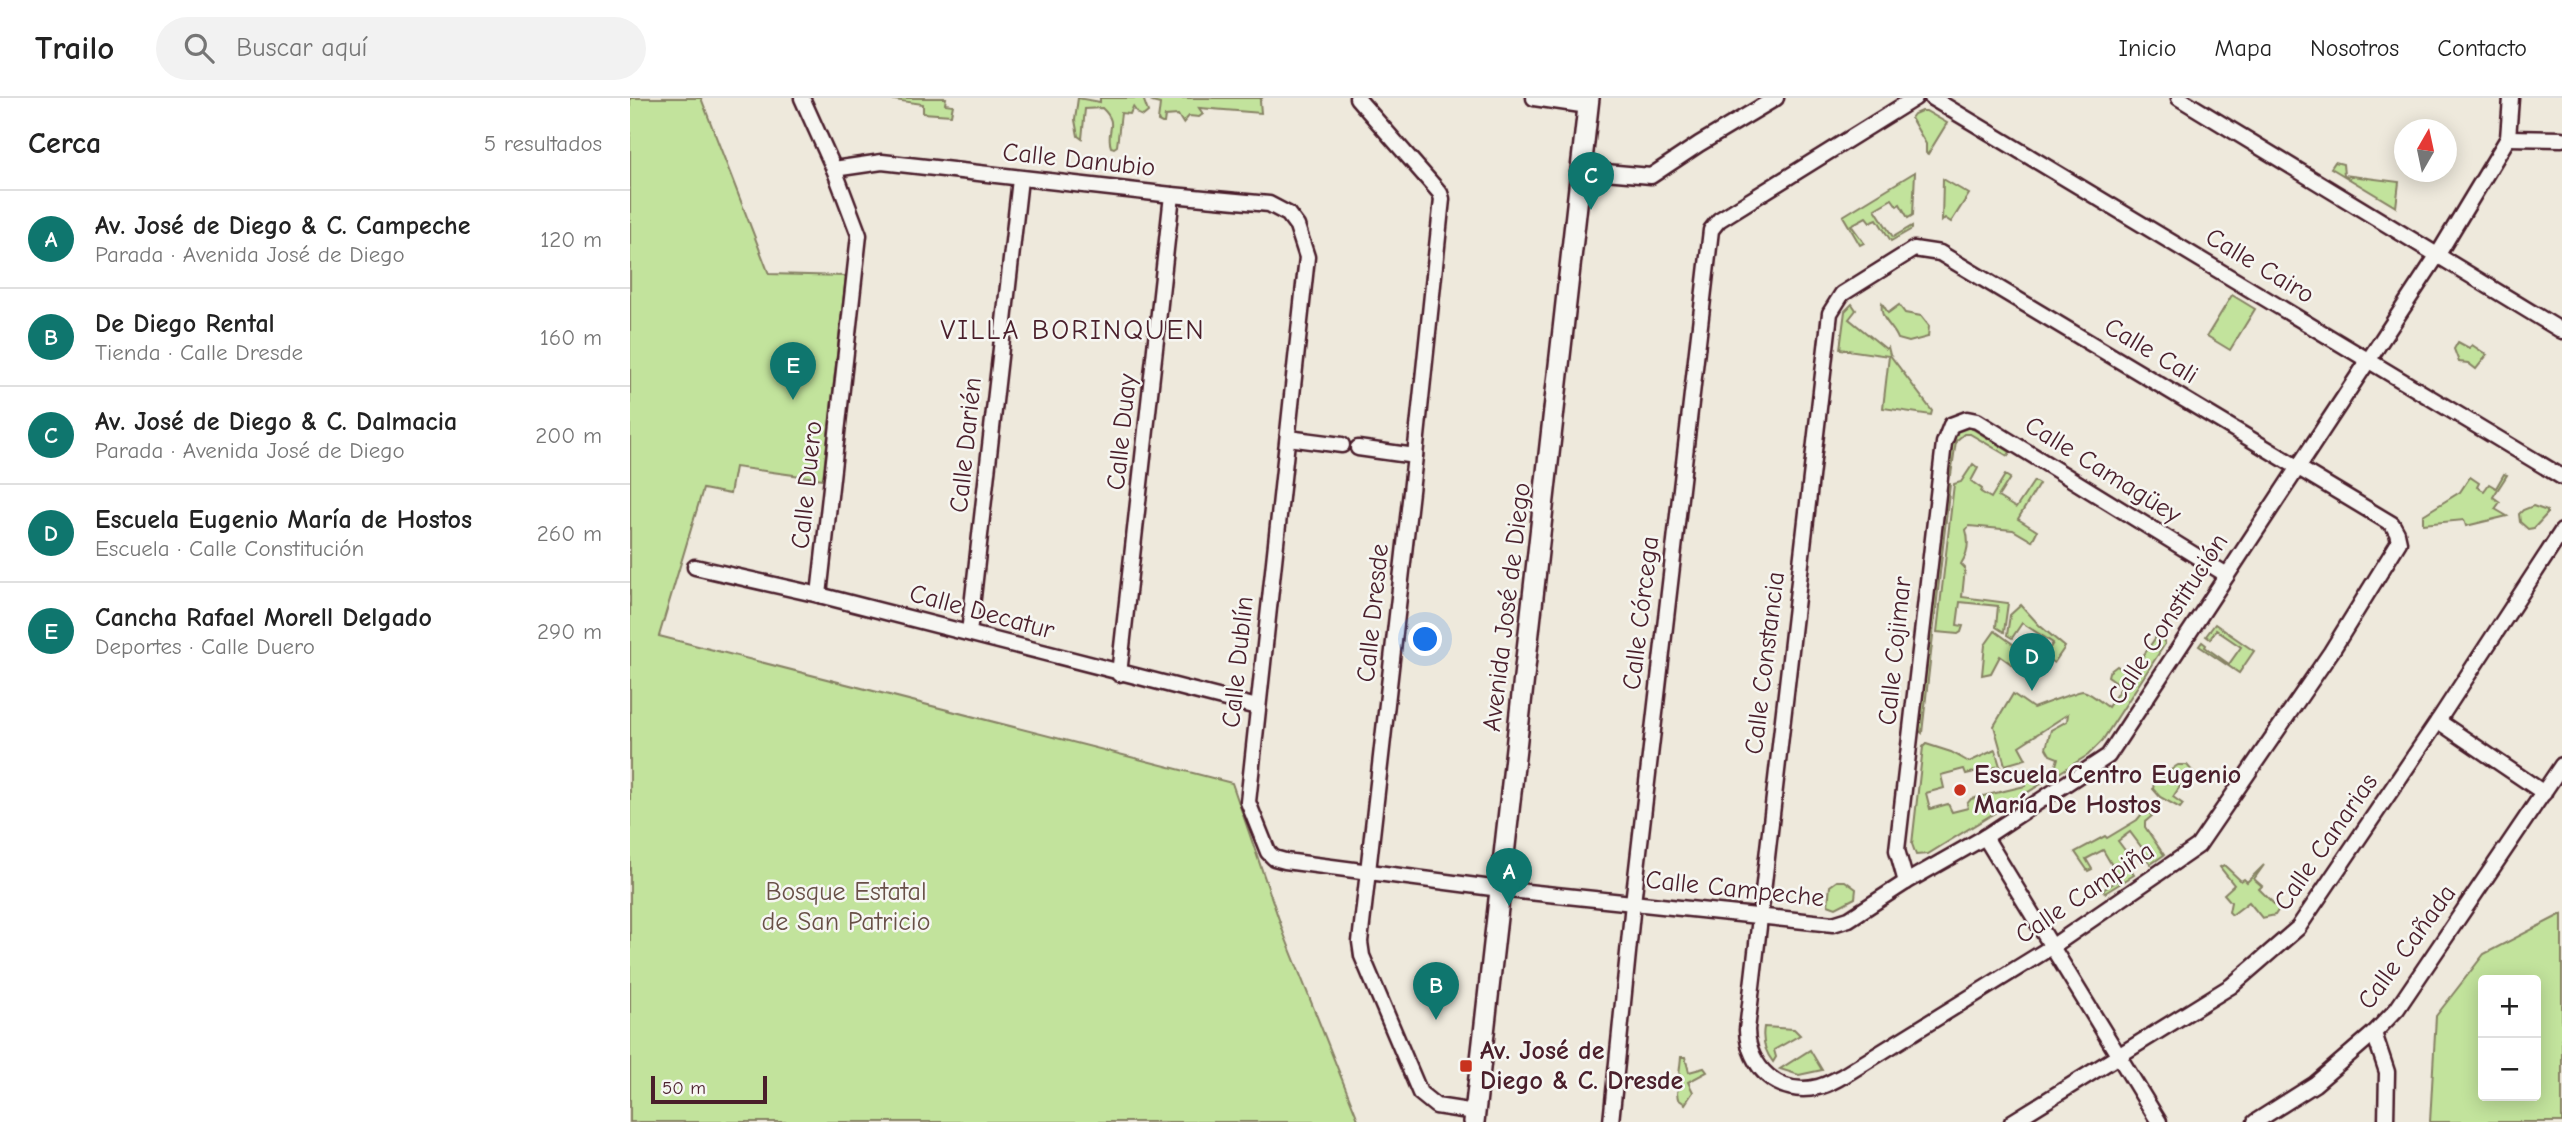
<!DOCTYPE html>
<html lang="es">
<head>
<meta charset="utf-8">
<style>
	body { margin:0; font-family:"Comic Neue",sans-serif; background:#f2f2f2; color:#222 }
	.controls { position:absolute; right:21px; bottom:21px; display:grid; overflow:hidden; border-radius:7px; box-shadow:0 4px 18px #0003 }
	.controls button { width:63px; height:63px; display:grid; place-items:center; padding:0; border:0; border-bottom:2px solid #e0e0e0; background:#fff; color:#222; font:35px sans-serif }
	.compass { position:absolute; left:1764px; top:21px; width:63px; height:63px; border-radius:50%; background:#fff; box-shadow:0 4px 18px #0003; rotate:9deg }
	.scale { position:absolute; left:21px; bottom:18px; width:116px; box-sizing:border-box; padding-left:7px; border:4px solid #4a1f2b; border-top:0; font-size:19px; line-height:24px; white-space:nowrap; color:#4a1f2b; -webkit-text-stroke:5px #f6f6f2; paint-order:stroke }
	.you { position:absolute; left:796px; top:542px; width:24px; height:24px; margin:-18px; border:5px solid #fff; border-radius:50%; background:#1a73e8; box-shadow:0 0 0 10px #1a73e833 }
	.badge { display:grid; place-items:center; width:46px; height:46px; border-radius:50%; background:#0f766e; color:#fff; font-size:23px; font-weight:700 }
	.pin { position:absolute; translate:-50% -58px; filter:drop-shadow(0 2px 4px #0008) }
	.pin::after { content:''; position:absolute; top:37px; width:24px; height:21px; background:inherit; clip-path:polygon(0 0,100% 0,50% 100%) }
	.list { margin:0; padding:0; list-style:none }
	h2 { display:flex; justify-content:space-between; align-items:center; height:91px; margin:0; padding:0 28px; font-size:30px }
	h2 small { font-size:23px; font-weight:400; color:#767676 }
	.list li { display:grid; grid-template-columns:46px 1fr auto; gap:21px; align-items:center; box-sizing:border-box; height:98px; padding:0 28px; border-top:2px solid #e0e0e0 }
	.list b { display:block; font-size:26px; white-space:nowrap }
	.list p { margin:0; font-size:23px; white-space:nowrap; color:#767676 }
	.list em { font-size:23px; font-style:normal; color:#767676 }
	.icon { flex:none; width:38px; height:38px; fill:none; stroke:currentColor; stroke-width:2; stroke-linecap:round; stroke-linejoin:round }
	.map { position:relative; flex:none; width:1932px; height:1024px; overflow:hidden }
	header { display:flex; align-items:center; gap:42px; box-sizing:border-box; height:98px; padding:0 35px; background:#fff; border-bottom:2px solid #e0e0e0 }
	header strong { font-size:33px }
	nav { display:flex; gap:38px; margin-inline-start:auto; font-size:24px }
	.search { width:490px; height:63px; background:#f2f2f2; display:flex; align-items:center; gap:18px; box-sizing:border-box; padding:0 24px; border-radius:38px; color:#767676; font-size:26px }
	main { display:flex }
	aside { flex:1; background:#fff }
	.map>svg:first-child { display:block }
</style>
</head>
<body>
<header>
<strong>Trailo</strong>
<div class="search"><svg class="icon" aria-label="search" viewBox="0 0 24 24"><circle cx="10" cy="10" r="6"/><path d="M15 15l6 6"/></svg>Buscar aquí</div>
<nav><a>Inicio</a><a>Mapa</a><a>Nosotros</a><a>Contacto</a></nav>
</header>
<main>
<aside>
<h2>Cerca<small>5 resultados</small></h2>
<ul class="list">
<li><span class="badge">A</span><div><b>Av. José de Diego &amp; C. Campeche</b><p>Parada · Avenida José de Diego</p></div><em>120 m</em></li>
<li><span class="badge">B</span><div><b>De Diego Rental</b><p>Tienda · Calle Dresde</p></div><em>160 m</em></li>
<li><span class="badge">C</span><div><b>Av. José de Diego &amp; C. Dalmacia</b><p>Parada · Avenida José de Diego</p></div><em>200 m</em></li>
<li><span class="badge">D</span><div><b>Escuela Eugenio María de Hostos</b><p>Escuela · Calle Constitución</p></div><em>260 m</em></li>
<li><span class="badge">E</span><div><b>Cancha Rafael Morell Delgado</b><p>Deportes · Calle Duero</p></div><em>290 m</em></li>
</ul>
</aside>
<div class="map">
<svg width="1932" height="1024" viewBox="0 0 1932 1024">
	<rect width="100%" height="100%" fill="#eee9dc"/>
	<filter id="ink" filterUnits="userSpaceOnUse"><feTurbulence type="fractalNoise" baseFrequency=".0143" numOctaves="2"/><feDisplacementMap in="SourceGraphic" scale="14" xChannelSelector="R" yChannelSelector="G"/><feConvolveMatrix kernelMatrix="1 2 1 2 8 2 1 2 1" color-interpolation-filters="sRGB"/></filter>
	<g filter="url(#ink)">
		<g fill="#c2e39c" stroke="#868164" stroke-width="2" fill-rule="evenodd">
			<path d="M0,0H71L139,176L216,178L193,381L105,369L100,396L73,391L29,538L602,685L654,836L729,1024H0Z"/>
			<path d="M265,0H316L315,6L323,7L321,17L293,15V6L264,2Z"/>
			<path d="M448,0L470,4V0H513L518,14L513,18L508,16L503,9L500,16L491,15L487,48L484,50L481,49C475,31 490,27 472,10L455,11L452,41L448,38L445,22Z"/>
			<path d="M526,0H632L630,3L631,15L569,10L573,16L569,19L559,18L553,25L548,17L535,18L534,25H532L528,23L530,6L522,4Z"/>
			<path d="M1291,13H1296L1317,25L1298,56L1296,55V46L1281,20L1284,16Z"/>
			<path d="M1705,64L1713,66L1714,77L1769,84L1766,109L1701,70Z"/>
			<path d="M1285,74L1283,117L1278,120L1270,106L1267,108L1262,101L1245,111L1263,139L1282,128V131L1261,143L1247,121L1240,124L1236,119L1221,127L1234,145L1230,147L1213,118Z"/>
			<path d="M1313,81L1339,96L1321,124L1315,120L1312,123Z"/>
			<path d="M1602,197L1625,211L1600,252L1577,238Z"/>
			<path d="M1252,205L1258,215L1269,207L1275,215L1291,218L1299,228L1298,239L1279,244L1268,241C1263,227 1249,222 1252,205Z"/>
			<path d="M1222,206L1226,212L1219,221L1256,251L1258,249L1260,257L1302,313L1301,317L1253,310L1259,258L1210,251L1215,213Z"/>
			<path d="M1828,244L1839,250L1842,247L1857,257L1846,271L1838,265L1829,264L1824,251Z"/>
			<path d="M1330,330H1341L1380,354L1378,358L1340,336H1334L1326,343L1321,377H1316L1321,339Z"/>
			<path d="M1343,366L1348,370L1341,383L1352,391L1351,394L1361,400L1375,377L1380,380L1368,399L1386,410L1404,383L1409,386L1388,421L1407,433L1402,443L1383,432L1339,428L1336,432C1340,445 1338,455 1331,466L1335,470L1332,499L1378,505L1374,534L1366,529L1368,508L1330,504L1327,527L1333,528L1331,534L1328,536L1307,534L1324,386L1331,384Z"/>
			<path d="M1874,376L1877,377L1863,399L1870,404L1865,411L1877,418L1836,428L1834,422L1793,426V417L1830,394L1840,379L1849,385L1847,389L1854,393L1859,386L1866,390Z"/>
			<path d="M1316,386H1320L1292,635L1286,630Z"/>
			<path d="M1903,408L1917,413V416L1904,430L1898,431L1890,424L1889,416L1893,412Z"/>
			<path d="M1391,507L1409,527L1435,549L1424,565L1414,559L1423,545L1392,525L1382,540L1377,537L1380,517Z"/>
			<path d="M1585,526L1624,553L1609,575L1569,548L1572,544L1576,547L1575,549L1599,566L1611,549L1586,532L1580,541L1576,538Z"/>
			<path d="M1365,533L1409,565L1412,561L1417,564L1409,574L1399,568L1394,575L1370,558L1361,575L1352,577L1355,547Z"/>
			<path d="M1526,539L1533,541L1535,546L1472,643L1458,657L1298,756L1286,757L1282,746L1293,649L1296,646L1321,654L1339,664L1365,652L1370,668L1336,676L1334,671L1311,677L1314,690L1296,695L1300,711L1318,706L1322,714L1338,710L1337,706L1341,701L1395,688L1392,674L1395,671L1420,672L1426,667L1428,660L1420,657L1416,650L1421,632L1437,623L1438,616L1389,648L1396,661L1375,667L1364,628L1383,596L1403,610C1411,607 1449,593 1453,593C1461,595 1471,604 1478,609L1492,588L1478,578L1479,574L1487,568L1500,577Z"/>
			<path d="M1548,667H1557L1565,676L1564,683L1556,679L1543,699L1553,706L1550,710L1530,699L1523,691L1524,685C1534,680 1538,673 1548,667Z"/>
			<path d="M1516,711L1522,718L1515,724V729L1534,757L1521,766L1516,760L1518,758L1500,734L1488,743L1503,763L1498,768L1504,777L1475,795L1473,792L1490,781L1473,752L1456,761L1462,771L1458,773L1445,754L1475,738L1477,740L1507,722Z"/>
			<path d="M1594,767L1611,783L1614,781L1617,784L1634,767L1624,781L1632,788L1629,791L1649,811L1645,817L1632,820L1619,804L1602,817L1599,814L1601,804L1594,796L1604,787L1590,769Z"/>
			<path d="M1207,783H1215L1226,791L1225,800L1206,810L1198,807L1200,788Z"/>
			<path d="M1932,816V1024H1800L1806,918L1854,856ZM1906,882V998H1853V882Z"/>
			<path d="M1134,929L1164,931L1170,937L1144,952L1146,959L1143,964C1135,954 1132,941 1134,929Z"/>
			<path d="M1180,952L1192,972L1169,977L1150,971Z"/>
			<path d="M1051,959H1055L1059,974L1074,970L1077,974L1058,984L1063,994L1055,1006L1048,1001L1047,996Z"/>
		</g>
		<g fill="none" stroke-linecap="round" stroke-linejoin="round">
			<g stroke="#4a1f2b" stroke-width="19">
				<g id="street">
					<path d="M172,0L204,71L229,137L189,497"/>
					<path d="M727,0L810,95L812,101L785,358L730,844L732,858L790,995L806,1008L845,1014"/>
					<path d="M904,0L958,8"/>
					<path d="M1302,0L1932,379"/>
					<path d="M1549,0L1932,233"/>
					<path d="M1878,40L1932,41"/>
					<path d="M204,71L252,64L542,97L639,106L658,116L667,128L677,159L618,704L638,754L644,760L655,763L870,791L1203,826L1219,821L1276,784L1355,739L1478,658L1807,158L1878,40L1881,0"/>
					<path d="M952,72L1021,78L1069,46L1146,0"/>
					<path d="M1284,151L1310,155L1762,426L1767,435L1769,444L1701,554L1568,748L1423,848L1213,978C1205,982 1197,987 1188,989C1149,999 1118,969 1117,932L1200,215L1212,196Z"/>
					<path d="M658,340L712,347"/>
					<path d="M728,350L785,358"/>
					<path d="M65,469L189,497L627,609"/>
					<path d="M339,535L390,81"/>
					<path d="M489,576L542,97"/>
					<path d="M1808,623L1914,695"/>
					<path d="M1355,739L1529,1024"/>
					<path d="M1276,784L1267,752L1314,345L1321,327L1337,321L1347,323L1597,477"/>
					<path d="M1744,935L1757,974L1756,1024"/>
					<path d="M981,1024L1003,805L1081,132L1089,122L1285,0"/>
					<path d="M1382,1024L1601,888L1668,830L1808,623L1932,433"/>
					<path d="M1625,1024L1685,986L1744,935L1767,911L1932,667"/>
				</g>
			</g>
			<g stroke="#4a1f2b" stroke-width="24">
				<path id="secondary" d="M844,1024L959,0"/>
			</g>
			<use href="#street" stroke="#f6f6f2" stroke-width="14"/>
			<use href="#secondary" stroke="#f6f6f2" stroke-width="19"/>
		</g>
	</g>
	<g fill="#c8321e" stroke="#f6f6f2" stroke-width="2.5">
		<circle cx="1330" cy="692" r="7"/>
		<rect x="829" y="961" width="14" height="14" rx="3.5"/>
	</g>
	<g text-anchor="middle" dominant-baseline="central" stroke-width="5" stroke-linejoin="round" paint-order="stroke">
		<g font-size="26" fill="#4a1f2b" stroke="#f6f6f2">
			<text transform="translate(449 62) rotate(6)">Calle Danubio</text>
			<text transform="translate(1630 168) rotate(31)">Calle Cairo</text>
			<text transform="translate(1521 253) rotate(31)">Calle Cali</text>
			<text transform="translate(492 334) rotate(-84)">Calle Duay</text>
			<text transform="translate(336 347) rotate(-84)">Calle Darién</text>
			<text transform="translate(1473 372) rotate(32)">Calle Camagüey</text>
			<text transform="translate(177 387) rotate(-84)">Calle Duero</text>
			<text transform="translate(877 509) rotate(-83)">Avenida José de Diego</text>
			<text transform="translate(352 514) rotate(15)">Calle Decatur</text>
			<text transform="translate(743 515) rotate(-84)">Calle Dresde</text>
			<text transform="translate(1011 515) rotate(-83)">Calle Córcega</text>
			<text transform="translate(1538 521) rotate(-57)">Calle Constitución</text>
			<text transform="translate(1265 553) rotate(-84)">Calle Cojimar</text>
			<text transform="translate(608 564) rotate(-84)">Calle Dublín</text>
			<text transform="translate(1135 565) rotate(-83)">Calle Constancia</text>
			<text transform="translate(1696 744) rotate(-55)">Calle Canarias</text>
			<text transform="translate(1105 791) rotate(6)">Calle Campeche</text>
			<text transform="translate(1455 795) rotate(-34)">Calle Campiña</text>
			<text transform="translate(1777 849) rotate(-54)">Calle Cañada</text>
		</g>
		<g font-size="26" font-weight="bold" fill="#4a1f2b" stroke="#f6f6f2" text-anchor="start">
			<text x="1344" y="677">Escuela Centro Eugenio<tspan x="1344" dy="30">María De Hostos</tspan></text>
			<text x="850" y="953">Av. José de<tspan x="850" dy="30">Diego &amp; C. Dresde</tspan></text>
		</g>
		<g font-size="26" fill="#685047" stroke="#f6f6f2">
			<text x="216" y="794">Bosque Estatal<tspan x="216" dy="30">de San Patricio</tspan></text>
		</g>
		<g font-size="28" letter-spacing="2" fill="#4a1f2b" stroke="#f6f6f2">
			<text x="443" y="232">VILLA BORINQUEN</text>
		</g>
	</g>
</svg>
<div class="controls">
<button>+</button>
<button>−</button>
</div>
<svg class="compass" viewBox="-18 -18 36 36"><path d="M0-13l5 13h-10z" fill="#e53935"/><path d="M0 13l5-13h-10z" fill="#767676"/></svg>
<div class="scale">50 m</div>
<div class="you"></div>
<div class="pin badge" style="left:879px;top:808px">A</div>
<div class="pin badge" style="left:806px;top:922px">B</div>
<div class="pin badge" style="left:961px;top:112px">C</div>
<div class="pin badge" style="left:1402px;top:593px">D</div>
<div class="pin badge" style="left:163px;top:302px">E</div>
</div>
</main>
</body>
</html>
